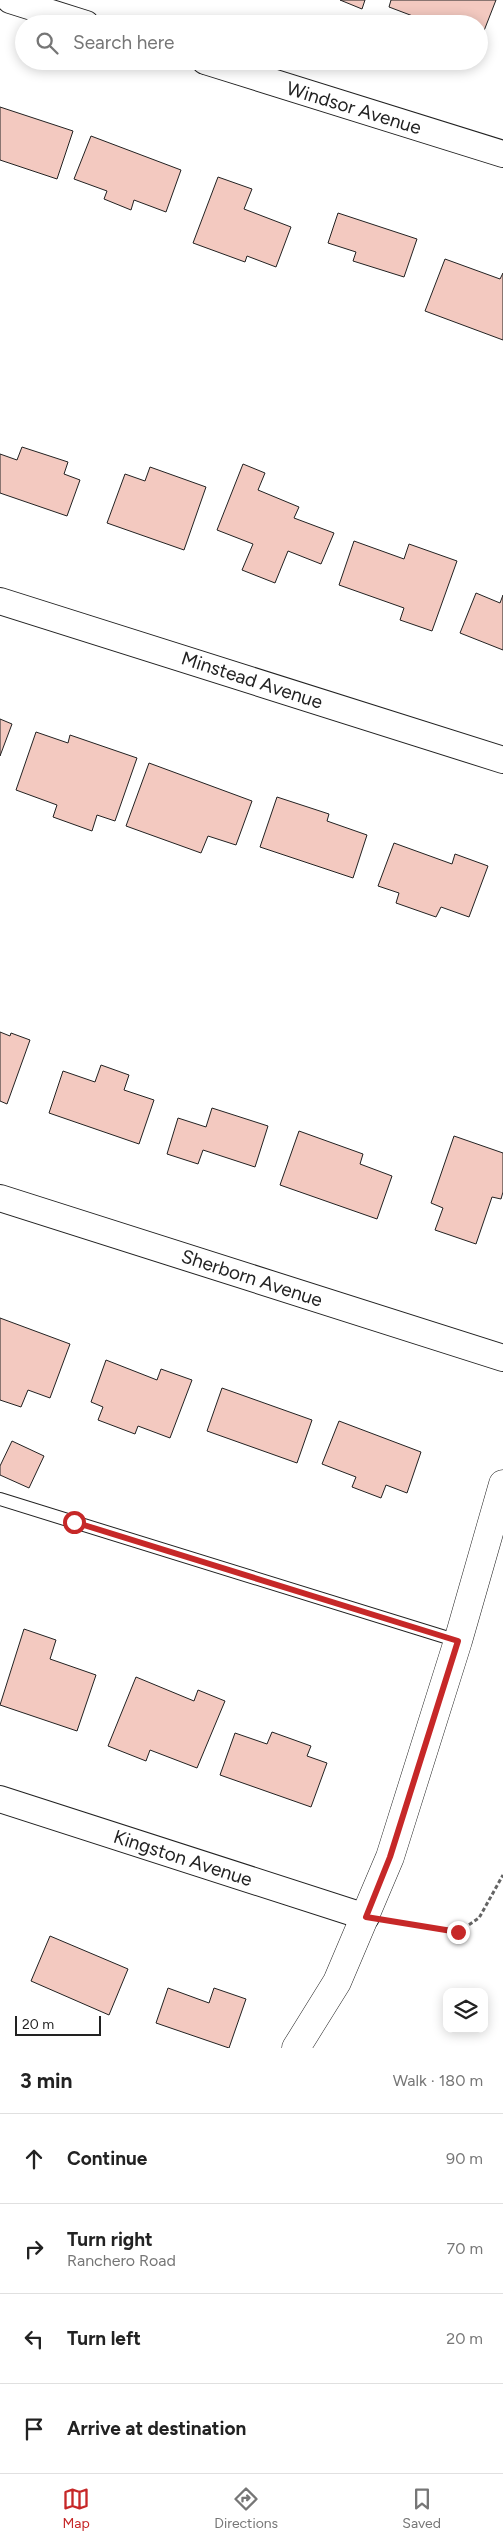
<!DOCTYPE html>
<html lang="en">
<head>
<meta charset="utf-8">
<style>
	body { margin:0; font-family:Figtree,sans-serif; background:#f6f6f6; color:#222 }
	.controls { position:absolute; right:15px; bottom:15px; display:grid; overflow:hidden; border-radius:10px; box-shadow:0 2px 12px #0003 }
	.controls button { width:45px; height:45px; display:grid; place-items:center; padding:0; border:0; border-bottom:1px solid #e0e0e0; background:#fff; color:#222; font:25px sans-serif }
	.scale { position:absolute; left:15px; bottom:12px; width:86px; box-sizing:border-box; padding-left:5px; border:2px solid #222; border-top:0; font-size:14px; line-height:18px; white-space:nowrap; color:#222; -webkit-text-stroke:4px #fff; paint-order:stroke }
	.stop { position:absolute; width:15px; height:15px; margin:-11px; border:4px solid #c62828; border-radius:50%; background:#fff }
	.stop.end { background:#c62828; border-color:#fff; box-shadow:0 1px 5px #0008 }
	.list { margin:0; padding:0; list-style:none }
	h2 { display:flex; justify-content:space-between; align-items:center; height:65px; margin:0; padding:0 20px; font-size:21px }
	h2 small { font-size:16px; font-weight:400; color:#767676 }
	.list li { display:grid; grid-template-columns:32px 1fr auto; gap:15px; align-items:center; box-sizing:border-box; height:90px; padding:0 20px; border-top:1px solid #e0e0e0 }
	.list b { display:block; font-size:19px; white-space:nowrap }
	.list p { margin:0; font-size:16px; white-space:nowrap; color:#767676 }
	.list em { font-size:16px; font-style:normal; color:#767676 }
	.icon { flex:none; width:28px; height:28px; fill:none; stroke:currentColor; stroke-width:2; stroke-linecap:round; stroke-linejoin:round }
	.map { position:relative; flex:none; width:503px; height:2048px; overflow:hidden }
	.search { position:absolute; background:#fff; box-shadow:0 2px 12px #0003; left:15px; right:15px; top:15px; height:55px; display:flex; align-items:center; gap:12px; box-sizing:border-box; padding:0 18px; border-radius:28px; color:#767676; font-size:19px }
	.sheet { height:425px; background:#fff }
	nav { display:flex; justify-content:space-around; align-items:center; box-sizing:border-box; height:70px; border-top:1px solid #e0e0e0; background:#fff; font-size:14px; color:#767676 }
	nav a { display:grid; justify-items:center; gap:2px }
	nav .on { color:#c62828 }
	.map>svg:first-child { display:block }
</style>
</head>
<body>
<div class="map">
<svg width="503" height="2048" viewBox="0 0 503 2048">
	<rect width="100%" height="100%" fill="#fff"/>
	<g fill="#f3c9c0" stroke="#222">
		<path d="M340,0H365L362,9Z"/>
		<path d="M391,0H496L480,41L479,24H434L389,7Z"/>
		<path d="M0,107L73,131L57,179L0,160Z"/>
		<path d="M91,136L181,170L166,212L134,200L131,210L104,199L107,191L74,179Z"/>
		<path d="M218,177L252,189L244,209L291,227L276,267L247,256L245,262L193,243Z"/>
		<path d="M338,213L417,239L404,277L353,261L356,252L328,243Z"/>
		<path d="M445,259L500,279L503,273V340L425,311Z"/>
		<path d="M22,447L68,462L64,474L80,480L67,516L0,493V454L17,460Z"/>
		<path d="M243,464L265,473L258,490L299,507L294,518L334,533L321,564L288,551L275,583L242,570L253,544L217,530Z"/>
		<path d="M150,467L206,487L184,550L107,523L125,474L145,481Z"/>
		<path d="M354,541L404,559L409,544L457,561L432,631L400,620L404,608L339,585Z"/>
		<path d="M476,593L500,603L503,595V650L460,633Z"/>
		<path d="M0,719L12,724L0,756Z"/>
		<path d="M36,732L68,743L70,735L137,758L115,821L97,815L92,831L53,817L57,805L16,790Z"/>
		<path d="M149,763L252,801L236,845L208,836L201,853L126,826Z"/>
		<path d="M277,797L329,814L327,821L367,835L353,878L260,847Z"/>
		<path d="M394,843L452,864L455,854L488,866L469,917L441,907L436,917L396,903L399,893L378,886Z"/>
		<path d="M0,1032L10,1036L11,1033L30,1040L7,1104L0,1101Z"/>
		<path d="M101,1065L129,1075L124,1090L154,1100L139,1144L49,1113L63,1071L95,1082Z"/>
		<path d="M212,1108L268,1126L255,1167L203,1150L198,1164L167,1154L178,1118L206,1127Z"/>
		<path d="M299,1131L363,1154L360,1164L392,1176L377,1219L280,1185Z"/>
		<path d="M454,1136L503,1153V1192L501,1199L492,1197L476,1244L435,1230L443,1208L431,1203Z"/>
		<path d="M0,1318L70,1344L50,1398L28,1390L21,1407L0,1400Z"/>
		<path d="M106,1360L157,1380L161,1369L192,1380L170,1438L138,1426L135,1434L98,1420L103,1407L91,1402Z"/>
		<path d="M222,1388L312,1420L297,1463L207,1431Z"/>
		<path d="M339,1421L421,1452L407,1493L386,1485L381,1498L352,1487L356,1477L322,1464Z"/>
		<path d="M12,1441L44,1456L29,1488L0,1475V1466Z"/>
		<path d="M24,1629L56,1640L50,1659L96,1675L77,1731L0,1705Z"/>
		<path d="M136,1677L194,1701L198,1690L225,1701L197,1768L150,1750L146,1761L108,1746Z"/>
		<path d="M272,1732L311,1746L307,1756L327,1763L311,1807L220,1775L235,1733L267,1744Z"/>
		<path d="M50,1936L128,1969L109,2015L31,1981Z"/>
		<path d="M168,1988L209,2003L214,1988L246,1999L229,2048L156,2023Z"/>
	</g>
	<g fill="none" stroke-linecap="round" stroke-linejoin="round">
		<g stroke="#222" stroke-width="14">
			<path id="service" d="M0,1499L458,1641"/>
		</g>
		<g stroke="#222" stroke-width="28">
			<g id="minor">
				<path d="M10,0L86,24"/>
				<path d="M205,61L503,154"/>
				<path d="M0,601L503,760"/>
				<path d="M0,1198L503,1358"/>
				<path d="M0,1799L366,1917"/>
			</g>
		</g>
		<g stroke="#222" stroke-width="29">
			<path id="secondary" d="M296,2048L337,1982L390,1857L458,1641L503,1484"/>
		</g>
		<path stroke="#646464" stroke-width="3" stroke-dasharray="4 2.5" stroke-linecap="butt" d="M394,1922L458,1932L479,1918L503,1875"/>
		<use href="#service" stroke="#fff" stroke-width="12"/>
		<use href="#minor" stroke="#fff" stroke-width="26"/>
		<use href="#secondary" stroke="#fff" stroke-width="28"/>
	</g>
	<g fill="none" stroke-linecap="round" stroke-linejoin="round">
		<path stroke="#c62828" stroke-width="6" d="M74,1522L458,1641L390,1857L366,1917L458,1932"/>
	</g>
	<g text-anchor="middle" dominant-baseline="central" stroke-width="4" stroke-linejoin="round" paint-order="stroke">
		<g font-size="19" fill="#222" stroke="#fff">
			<text transform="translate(354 108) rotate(17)">Windsor Avenue</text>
			<text transform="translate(252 680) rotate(18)">Minstead Avenue</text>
			<text transform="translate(252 1278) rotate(18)">Sherborn Avenue</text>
			<text transform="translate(183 1858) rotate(18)">Kingston Avenue</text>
		</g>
	</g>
</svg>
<div class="controls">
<button><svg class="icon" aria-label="layers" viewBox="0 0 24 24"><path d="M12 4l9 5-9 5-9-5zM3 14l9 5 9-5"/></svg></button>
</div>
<div class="scale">20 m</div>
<div class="stop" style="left:74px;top:1522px"></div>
<div class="stop end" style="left:458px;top:1932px"></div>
<div class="search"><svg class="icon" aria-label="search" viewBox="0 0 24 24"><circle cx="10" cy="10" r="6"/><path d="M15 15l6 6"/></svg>Search here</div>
</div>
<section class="sheet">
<h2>3 min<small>Walk · 180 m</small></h2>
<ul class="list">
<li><svg class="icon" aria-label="ahead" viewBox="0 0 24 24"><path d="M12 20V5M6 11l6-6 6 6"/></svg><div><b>Continue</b></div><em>90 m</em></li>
<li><svg class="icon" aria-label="right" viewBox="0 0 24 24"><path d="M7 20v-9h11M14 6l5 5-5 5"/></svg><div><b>Turn right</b><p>Ranchero Road</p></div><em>70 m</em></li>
<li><svg class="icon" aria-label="left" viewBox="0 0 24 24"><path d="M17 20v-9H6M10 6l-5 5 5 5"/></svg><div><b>Turn left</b></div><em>20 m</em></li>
<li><svg class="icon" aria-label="arrive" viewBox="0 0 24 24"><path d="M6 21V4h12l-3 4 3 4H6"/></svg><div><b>Arrive at destination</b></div></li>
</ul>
</section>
<nav>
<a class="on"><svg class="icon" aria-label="map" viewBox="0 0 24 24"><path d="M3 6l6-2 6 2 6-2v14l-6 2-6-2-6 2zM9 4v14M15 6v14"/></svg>Map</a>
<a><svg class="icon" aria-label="directions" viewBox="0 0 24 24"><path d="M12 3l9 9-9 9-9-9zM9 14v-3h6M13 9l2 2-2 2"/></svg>Directions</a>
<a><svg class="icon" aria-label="saved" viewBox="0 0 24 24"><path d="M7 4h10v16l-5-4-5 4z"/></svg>Saved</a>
</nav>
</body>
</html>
